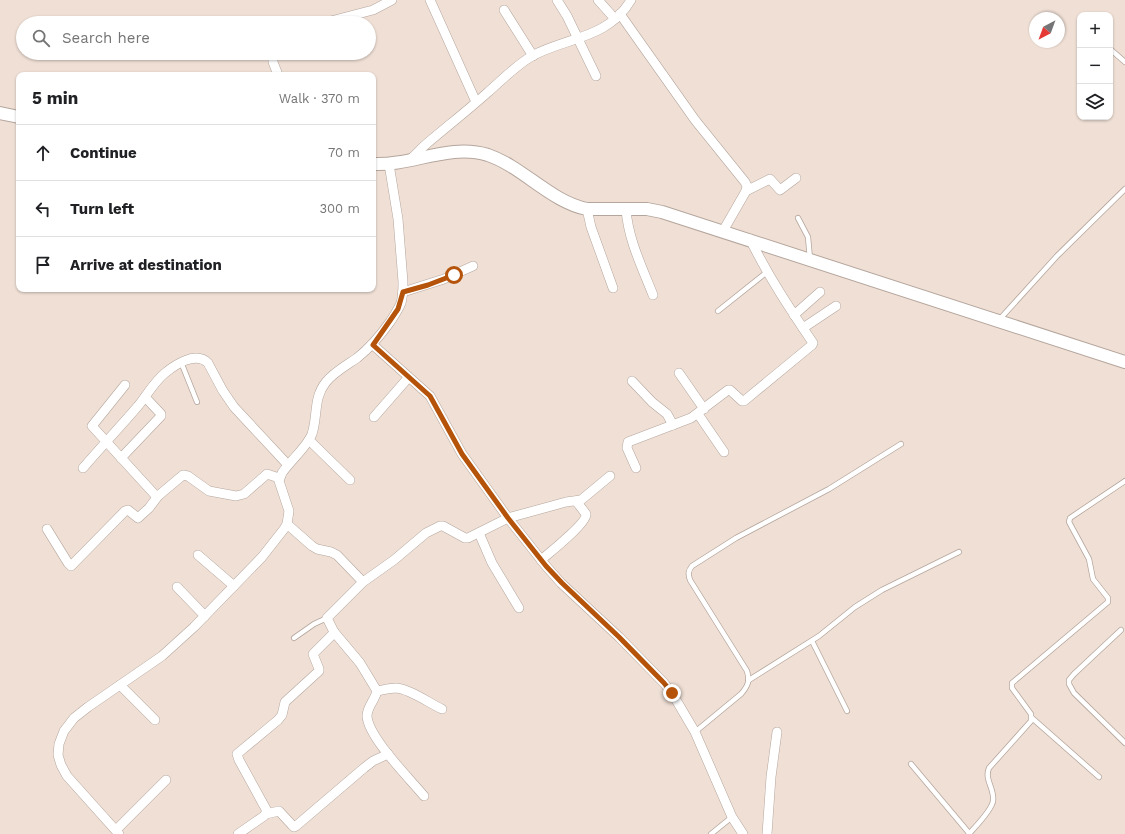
<!DOCTYPE html>
<html lang="en">
<head>
<meta charset="utf-8">
<style>
	body { margin:0; font-family:"Work Sans",sans-serif; background:#f2f2f2; color:#202124 }
	.controls { position:absolute; right:12px; top:12px; display:grid; overflow:hidden; border-radius:8px; box-shadow:0 1px 3px #0004 }
	.controls button { width:36px; height:36px; display:grid; place-items:center; padding:0; border:0; border-bottom:1px solid #e0e0e0; background:#fff; color:#202124; font:20px sans-serif }
	.compass { position:absolute; left:1029px; top:12px; width:36px; height:36px; border-radius:50%; background:#fff; box-shadow:0 1px 3px #0004; rotate:221deg }
	.stop { position:absolute; width:12px; height:12px; margin:-9px; border:3px solid #b45309; border-radius:50%; background:#fff }
	.stop.end { background:#b45309; border-color:#fff; box-shadow:0 1px 4px #0008 }
	.list { margin:0; padding:0; list-style:none }
	h2 { display:flex; justify-content:space-between; align-items:center; height:52px; margin:0; padding:0 16px; font-size:17px }
	h2 small { font-size:13px; font-weight:400; color:#757577 }
	.list li { display:grid; grid-template-columns:26px 1fr auto; gap:12px; align-items:center; box-sizing:border-box; height:56px; padding:0 16px; border-top:1px solid #e0e0e0 }
	.list b { display:block; font-size:15px; white-space:nowrap }
	.list em { font-size:13px; font-style:normal; color:#757577 }
	.icon { flex:none; width:22px; height:22px; fill:none; stroke:currentColor; stroke-width:2; stroke-linecap:round; stroke-linejoin:round }
	.map { position:relative; flex:none; width:1125px; height:834px; overflow:hidden }
	.search { position:absolute; background:#fff; box-shadow:0 1px 3px #0004; left:16px; top:16px; width:360px; height:44px; display:flex; align-items:center; gap:10px; box-sizing:border-box; padding:0 14px; border-radius:22px; color:#757577; font-size:15px }
	.panel { position:absolute; background:#fff; box-shadow:0 1px 3px #0004; left:16px; top:72px; width:360px; height:220px; border-radius:8px }
	.map>svg:first-child { display:block }
</style>
</head>
<body>
<div class="map">
<svg width="1125" height="834" viewBox="0 0 1125 834">
	<rect width="100%" height="100%" fill="#efdfd5"/>
	<g fill="none" stroke-linecap="round" stroke-linejoin="round">
		<g stroke="#b5a69d" stroke-width="6">
			<g id="lane">
				<path d="M1110,49L1125,62"/>
				<path d="M798,218L808,237L810,259"/>
				<path d="M718,311L767,272"/>
				<path d="M999,320L1057,256L1125,189"/>
				<path d="M181,362L197,402"/>
				<path d="M1121,630L1074,674L1069,680V684L1074,693L1125,743"/>
				<path d="M294,638L314,624L327,618"/>
				<path d="M812,641L847,711"/>
				<path d="M749,680L819,636L855,607L882,590L959,552"/>
				<path d="M1032,718L1099,777"/>
				<path d="M695,732L741,694C748,686 750,681 747,671L690,580C688,574 688,571 692,566L736,538L829,489L901,444"/>
				<path d="M911,764L969,833"/>
				<path d="M711,834L732,817"/>
				<path d="M969,834C975,827 992,810 993,801C995,789 984,780 989,768L1031,721V714L1012,688V683L1108,602V598L1093,579L1089,559L1069,522L1070,518L1125,481"/>
			</g>
		</g>
		<g stroke="#b5a69d" stroke-width="10">
			<g id="street">
				<path d="M430,0L476,102"/>
				<path d="M557,0L567,16L596,76"/>
				<path d="M598,0L615,19"/>
				<path d="M504,10L533,56"/>
				<path d="M620,14L695,120L745,182L747,186L746,191L723,231"/>
				<path d="M323,23L373,10L392,0"/>
				<path d="M273,53V62L278,75"/>
				<path d="M411,159L424,146C445,128 467,111 487,93C502,80 515,66 532,56C567,37 608,39 631,0"/>
				<path d="M746,191L770,179L780,190L796,178"/>
				<path d="M587,209L591,227L613,288"/>
				<path d="M626,209C628,239 642,267 653,295"/>
				<path d="M403,292L444,279L473,266"/>
				<path d="M794,315L820,292"/>
				<path d="M803,328L836,306"/>
				<path d="M373,345L430,396L462,454L508,518L546,566L561,583L619,637L664,683L672,693L695,732L732,817L743,834"/>
				<path d="M679,373L704,409"/>
				<path d="M632,381L652,402L667,414L673,425"/>
				<path d="M125,385L92,426L156,496H158L183,475L188,476L209,491L236,496L244,494L267,474L279,478"/>
				<path d="M698,414L724,452"/>
				<path d="M374,417L408,378"/>
				<path d="M309,440L350,480"/>
				<path d="M121,458L161,416V414L145,397"/>
				<path d="M83,468C101,447 120,427 138,406C147,395 154,382 165,373C176,364 196,351 208,363L223,391L234,407L288,465"/>
				<path d="M636,468L627,448L628,442L691,418L728,390H730L742,401H744L812,345L813,343C790,309 768,276 750,239"/>
				<path d="M287,524L312,546L317,549L331,552L337,555L363,582"/>
				<path d="M47,529L68,563L71,566L125,511L128,510L138,518L149,508L158,496"/>
				<path d="M479,533L492,563L519,608"/>
				<path d="M198,555L234,586"/>
				<path d="M541,560C549,553 587,523 586,514L576,501"/>
				<path d="M177,587L205,616"/>
				<path d="M334,632L360,663L377,691C375,700 367,707 367,716C368,737 410,779 424,796"/>
				<path d="M120,685L155,720"/>
				<path d="M377,691C383,690 390,688 396,688C410,689 429,703 442,709"/>
				<path d="M266,814L279,811L292,825L294,827L296,826L364,768L373,761L388,754"/>
				<path d="M116,830L166,780"/>
				<path d="M119,834L67,776L61,765L58,755L59,744L64,731L74,718L88,707L162,656L194,627L262,557L284,529L287,524L289,511L279,481L282,473C290,461 307,447 312,434C318,416 313,398 326,382C334,372 347,365 357,358C371,347 380,336 390,322C394,316 398,310 401,303C403,296 403,290 403,282L398,219L389,164"/>
				<path d="M238,834L264,816L267,811L239,760L237,754L278,720L282,715L285,702L319,671V669L313,654L333,634L334,632L327,618L363,582L394,560L426,533L440,526H443L465,538H468L508,518L566,502L581,500L610,476"/>
				<path d="M767,834L771,777L777,732"/>
			</g>
		</g>
		<g stroke="#b5a69d" stroke-width="14">
			<g id="secondary">
				<path d="M0,113L19,117"/>
				<path d="M373,164C412,166 449,143 488,155C523,167 551,202 587,209H647L662,212L1125,362"/>
			</g>
		</g>
		<use href="#lane" stroke="#fff" stroke-width="4.5"/>
		<use href="#street" stroke="#fff" stroke-width="9"/>
		<use href="#secondary" stroke="#fff" stroke-width="12"/>
	</g>
	<g fill="none" stroke-linecap="round" stroke-linejoin="round">
		<path stroke="#b45309" stroke-width="5" d="M454,275L428,285L403,292L398,309L373,345L430,396L462,454L508,518L546,566L562,583L619,637L664,683L672,693"/>
	</g>
</svg>
<div class="controls">
<button>+</button>
<button>−</button>
<button><svg class="icon" aria-label="layers" viewBox="0 0 24 24"><path d="M12 4l9 5-9 5-9-5zM3 14l9 5 9-5"/></svg></button>
</div>
<svg class="compass" viewBox="-18 -18 36 36"><path d="M0-13l5 13h-10z" fill="#e53935"/><path d="M0 13l5-13h-10z" fill="#757577"/></svg>
<div class="stop" style="left:454px;top:275px"></div>
<div class="stop end" style="left:672px;top:693px"></div>
<div class="search"><svg class="icon" aria-label="search" viewBox="0 0 24 24"><circle cx="10" cy="10" r="6"/><path d="M15 15l6 6"/></svg>Search here</div>
<section class="panel">
<h2>5 min<small>Walk · 370 m</small></h2>
<ul class="list">
<li><svg class="icon" aria-label="ahead" viewBox="0 0 24 24"><path d="M12 20V5M6 11l6-6 6 6"/></svg><div><b>Continue</b></div><em>70 m</em></li>
<li><svg class="icon" aria-label="left" viewBox="0 0 24 24"><path d="M17 20v-9H6M10 6l-5 5 5 5"/></svg><div><b>Turn left</b></div><em>300 m</em></li>
<li><svg class="icon" aria-label="arrive" viewBox="0 0 24 24"><path d="M6 21V4h12l-3 4 3 4H6"/></svg><div><b>Arrive at destination</b></div></li>
</ul>
</section>
</div>
</body>
</html>
